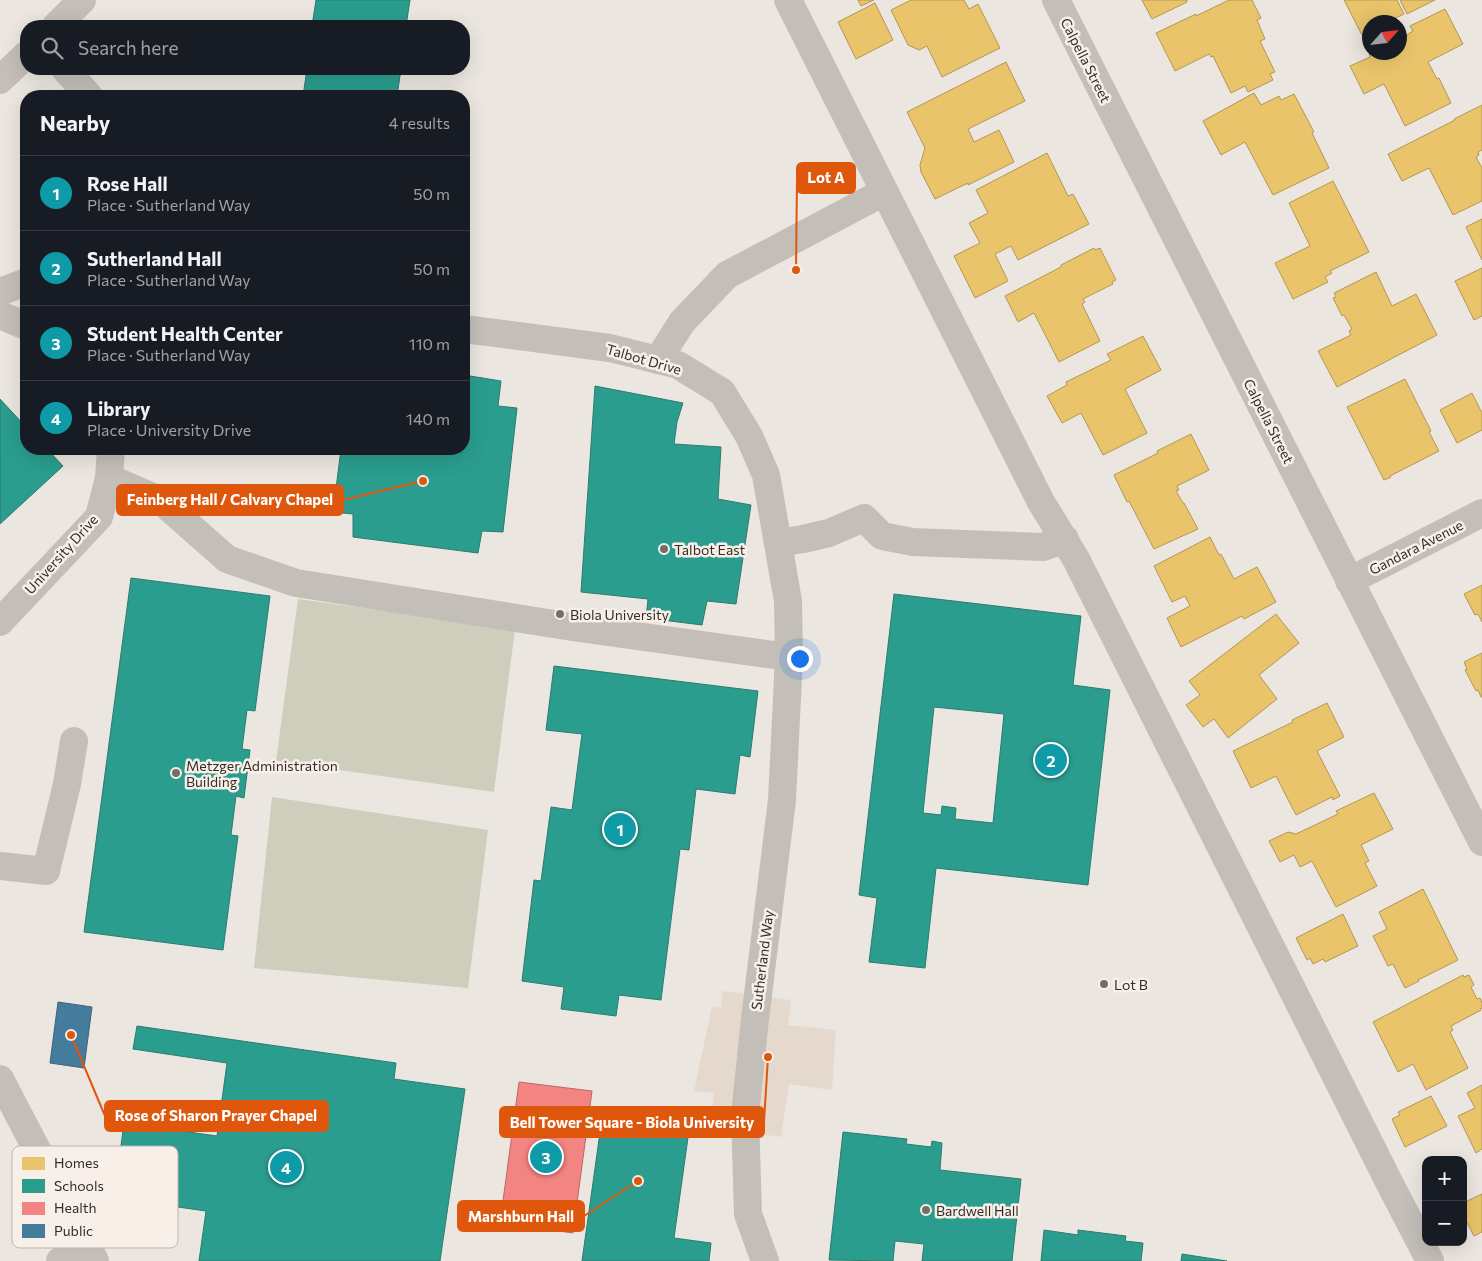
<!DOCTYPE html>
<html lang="en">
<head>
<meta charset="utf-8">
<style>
	body { margin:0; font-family:Commissioner,sans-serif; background:#242831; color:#f1f3f6 }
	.controls { position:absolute; right:15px; bottom:15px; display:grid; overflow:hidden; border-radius:10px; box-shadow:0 5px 20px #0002 }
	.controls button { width:45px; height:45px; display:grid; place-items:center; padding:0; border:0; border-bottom:1px solid #363941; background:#171b24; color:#f1f3f6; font:25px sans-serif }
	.compass { position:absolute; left:1362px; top:15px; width:45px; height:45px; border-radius:50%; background:#171b24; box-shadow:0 5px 20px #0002; rotate:63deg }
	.you { position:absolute; left:799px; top:658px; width:18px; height:18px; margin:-12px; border:4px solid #fff; border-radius:50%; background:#1a73e8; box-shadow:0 0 0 8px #1a73e833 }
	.badge { display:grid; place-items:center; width:32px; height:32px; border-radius:50%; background:#746d68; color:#fff; font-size:16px; font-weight:700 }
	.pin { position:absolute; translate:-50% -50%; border:2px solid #fff; box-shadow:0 1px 5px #0006 }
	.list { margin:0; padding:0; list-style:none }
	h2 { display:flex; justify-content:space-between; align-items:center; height:65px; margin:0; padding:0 20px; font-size:21px }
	h2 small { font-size:16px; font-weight:400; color:#9ea1a6 }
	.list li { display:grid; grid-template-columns:32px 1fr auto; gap:15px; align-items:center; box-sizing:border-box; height:75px; padding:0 20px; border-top:1px solid #363941 }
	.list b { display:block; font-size:19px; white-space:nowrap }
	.list p { margin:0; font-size:16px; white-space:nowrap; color:#9ea1a6 }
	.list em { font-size:16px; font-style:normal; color:#9ea1a6 }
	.icon { flex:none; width:28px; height:28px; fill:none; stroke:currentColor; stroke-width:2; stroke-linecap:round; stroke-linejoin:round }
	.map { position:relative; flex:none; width:1482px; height:1261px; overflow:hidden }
	.search { position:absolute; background:#171b24; box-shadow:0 5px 20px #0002; left:20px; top:20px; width:450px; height:55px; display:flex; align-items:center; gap:12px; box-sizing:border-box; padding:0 18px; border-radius:20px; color:#9ea1a6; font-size:19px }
	.panel { position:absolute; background:#171b24; box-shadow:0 5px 20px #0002; left:20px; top:90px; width:450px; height:365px; border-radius:20px }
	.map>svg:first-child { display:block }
</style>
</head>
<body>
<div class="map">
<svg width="1482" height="1261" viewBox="0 0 1482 1261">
	<rect width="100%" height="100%" fill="#ece6e0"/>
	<g fill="#cdcfbc">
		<path d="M298,599L515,629L494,792L276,761Z"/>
		<path d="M272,797L488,830L468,988L254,968Z"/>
	</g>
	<path fill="#e5d9ce" d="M723,991L791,1000L788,1025L836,1030L832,1090L789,1084L781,1137L709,1127L714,1093L694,1091L712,1007L721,1008Z"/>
	<g fill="#e9c46a" stroke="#b39656">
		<path d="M858,0H874L861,6Z"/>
		<path d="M911,0H964L969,9L978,4L1000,48L942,77L927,46L919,50L908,45L891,10Z"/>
		<path d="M1142,0H1187V2L1152,19Z"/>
		<path d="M1229,0H1252L1261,18L1257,20L1265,39L1260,41L1275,72L1270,74L1273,80L1248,92L1245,86L1231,93L1213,56L1211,57L1209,54L1175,71L1156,33L1196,14V16Z"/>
		<path d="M1344,0H1397L1404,14L1387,22H1370V32L1362,35Z"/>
		<path d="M1400,0H1435L1407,14Z"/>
		<path d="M875,3L893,40L856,59L838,22Z"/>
		<path d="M1445,9L1463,44L1428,62L1437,79L1439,78L1451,103L1405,126L1384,84L1364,94L1350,66L1370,57L1369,54L1373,52H1400V39L1413,31L1410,26Z"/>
		<path d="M1006,62L1025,101L968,129L974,142L999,130L1014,162L968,185V183L935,199L921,172L920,165L925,148L907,112Z"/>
		<path d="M1254,93L1261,105L1279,96L1281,100L1294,94L1314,132L1312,133L1329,168L1273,195L1245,142L1221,155L1203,121Z"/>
		<path d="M1482,105V150L1478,152L1479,155L1476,157L1482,168V201L1453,215L1429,168L1402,181L1388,154L1455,120L1454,119Z"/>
		<path d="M1047,153L1068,196L1073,194L1089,224L1018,260L1011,246L995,254L1008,281L975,298L954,256L980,243L969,223L988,213L976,190Z"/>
		<path d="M1333,181L1369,252L1330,271L1332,273L1325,277L1328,282L1293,299L1275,263L1310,246L1289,203Z"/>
		<path d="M1482,219V260L1466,227Z"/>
		<path d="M1094,248L1095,250L1100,248L1116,280L1112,282L1113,284L1083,299L1085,302L1082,304L1100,341L1059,362L1034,313L1018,322L1005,296L1061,267V265Z"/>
		<path d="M1482,268V316L1474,320L1455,281Z"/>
		<path d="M1376,272L1392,306L1416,294L1437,335L1337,387L1318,351L1351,335L1349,331L1352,329L1344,315L1342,316L1333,298L1336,297L1334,293Z"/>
		<path d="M1143,336L1161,370L1125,389L1147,433L1103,455L1081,413L1062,423L1047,396L1067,385L1066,382L1111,360L1107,354Z"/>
		<path d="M1405,379L1431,431L1429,432L1439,451L1390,476L1391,477L1384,480L1347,407Z"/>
		<path d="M1472,393L1482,413V430L1457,443L1440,410Z"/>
		<path d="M1191,434L1209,470L1177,486L1179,490L1176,491L1183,503H1184L1198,529L1154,549L1129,501L1127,502L1114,475L1158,453L1157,451Z"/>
		<path d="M1210,537L1219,555L1221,554L1234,579L1257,567L1276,602L1244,619L1242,616L1181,647L1167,618L1190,606L1185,596L1172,602L1154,566Z"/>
		<path d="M1482,585V622L1478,614L1475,615L1464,594Z"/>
		<path d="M1276,614L1299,643L1259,675L1277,699L1228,738L1214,719L1203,727L1186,705L1200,695L1189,681Z"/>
		<path d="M1482,653V697H1481L1478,690L1476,691L1465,670L1467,669L1464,662Z"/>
		<path d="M1327,703L1344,737L1317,751L1340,796L1333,800L1332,797L1296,815L1276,776L1251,788L1233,751L1293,722L1292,720Z"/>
		<path d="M1374,793L1393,829L1361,845L1369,861L1365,863L1377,886L1336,907L1312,861L1300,867L1294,855L1280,862L1269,841L1288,832L1296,834L1338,814L1336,811Z"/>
		<path d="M1423,889L1458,960L1418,980L1419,981L1405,988L1393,964L1388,966L1373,936L1387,929L1379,912Z"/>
		<path d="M1343,914L1358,946L1325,962L1323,959L1313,964L1310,958L1307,960L1296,938Z"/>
		<path d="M1463,975L1464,977L1469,975L1474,985L1471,987L1477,999L1480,998L1482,1003V1008L1480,1009L1481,1010L1451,1026L1453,1030L1450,1032L1468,1068L1426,1090L1413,1064L1398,1072L1373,1022Z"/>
		<path d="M1482,1085V1149L1476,1153L1458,1116L1475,1108L1467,1093Z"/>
		<path d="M1431,1096L1447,1126L1405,1147L1392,1119L1400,1115L1398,1112Z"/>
		<path d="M1482,1194V1232L1474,1236L1463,1215V1203Z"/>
	</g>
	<g fill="#2a9d8f" stroke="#2d7b70" fill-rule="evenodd">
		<path d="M316,0H410L406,26H312Z"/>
		<path d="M307,69H401L397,96H303Z"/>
		<path d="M464,375L501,381L498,406L517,408L503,532L482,531L478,553L353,537V514L333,512L341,449H464Z"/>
		<path d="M595,386L683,403L677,422L674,444L721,447L718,499L751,505L736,604L707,601L702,625L646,618L648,599L581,592Z"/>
		<path d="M0,399L26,427V449H47L63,466L0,524Z"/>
		<path d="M131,578L270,596L255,711L247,710L242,749L250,750L244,798L236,796L231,835L238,836L223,950L84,932Z"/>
		<path d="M894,594L1081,616L1073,685L1110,690L1088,885L936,868L925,968L869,962L877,898L859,895ZM934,707L1004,714L993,823L955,819L956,808L942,806L941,815L923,813Z"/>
		<path d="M554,666L758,691L750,757L740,755L735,794L696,789L689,850L680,849L661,1000L619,995L616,1016L561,1009L564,987L522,981L534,880L541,881L551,807L572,810L582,734L546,730Z"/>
		<path d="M137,1026L396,1063L394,1079L465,1089L440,1261H199L206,1211L114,1198L124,1123L217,1136L227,1063L133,1049Z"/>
		<path d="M603,1111L690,1123L674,1238L711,1243L709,1261H582Z"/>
		<path d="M843,1132L907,1139L906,1144L931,1147L932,1141L942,1143L940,1170L1021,1179L1012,1261H922L924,1244L895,1241L893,1261L829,1260Z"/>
		<path d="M1044,1230L1078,1235V1230L1126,1236L1125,1241L1143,1243L1141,1261H1041Z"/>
		<path d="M1182,1254L1227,1261H1181Z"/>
	</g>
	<path fill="#f28482" stroke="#b96a67" d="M519,1082L592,1091L573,1233L500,1223Z"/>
	<path fill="#457b9d" stroke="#40637a" d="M58,1002L92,1007L84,1068L50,1063Z"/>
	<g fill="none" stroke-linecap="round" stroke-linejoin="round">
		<g stroke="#c4beb9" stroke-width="28">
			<path d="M788,0L1041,502L1076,559L1391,1186L1430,1261"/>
			<path d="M1056,0L1482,842"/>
			<path d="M56,26L82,0"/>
			<path d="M65,69L89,96"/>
			<path d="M0,80L26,55"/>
			<path d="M0,292L26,282"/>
			<path d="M0,315L26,326"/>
			<path d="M464,329L610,348L678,365L722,392L749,436L766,475L788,601L789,657L782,800L755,1019L745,1115L748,1214L765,1261"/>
			<path d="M658,360L682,322L727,275L884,192"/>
			<path d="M109,478L160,500L227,559L296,583L579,628L789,657"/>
			<path d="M778,543L803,539L829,533L864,518L882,536L913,542L1043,547L1065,539"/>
			<path d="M1349,581L1482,513"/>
			<path d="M0,622L99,517L109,478L111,449"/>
			<path d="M0,866L46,871L67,784L74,741"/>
			<path d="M0,1079L95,1261"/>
			<path d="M60,1261L93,1257"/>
		</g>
	</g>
	<g fill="#746d68" stroke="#f8f0e8" stroke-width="2">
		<circle cx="664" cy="549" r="5"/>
		<circle cx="560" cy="614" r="5"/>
		<circle cx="176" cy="773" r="5"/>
		<circle cx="1104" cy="984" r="5"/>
		<circle cx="926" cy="1210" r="5"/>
	</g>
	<g text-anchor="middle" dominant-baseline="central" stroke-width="5" stroke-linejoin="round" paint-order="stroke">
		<g font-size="14" fill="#342c28" stroke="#f8f0e8">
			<text transform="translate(1086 60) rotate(63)">Calpella Street</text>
			<text transform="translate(644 359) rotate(16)">Talbot Drive</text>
			<text transform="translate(1269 421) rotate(63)">Calpella Street</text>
			<text transform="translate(1416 547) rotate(-27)">Gandara Avenue</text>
			<text transform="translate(61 554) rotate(-48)">University Drive</text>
			<text transform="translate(762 960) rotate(-83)">Sutherland Way</text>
		</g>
		<g font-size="14" fill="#342c28" stroke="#f8f0e8" text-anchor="start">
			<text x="674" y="549">Talbot East</text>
			<text x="570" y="614">Biola University</text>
			<text x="186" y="765">Metzger Administration<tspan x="186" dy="16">Building</tspan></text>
			<text x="1114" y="984">Lot B</text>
			<text x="936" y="1210">Bardwell Hall</text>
		</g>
	</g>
	<rect x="12" y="1146" width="166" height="102" rx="8" fill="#f8f0e8" stroke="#bdb5ae" stroke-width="1"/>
	<rect x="22" y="1157" width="23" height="13" fill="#e9c46a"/>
	<rect x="22" y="1179" width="23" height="14" fill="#2a9d8f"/>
	<rect x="22" y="1202" width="23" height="13" fill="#f28482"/>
	<rect x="22" y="1224" width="23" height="14" fill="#457b9d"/>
	<g font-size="14" fill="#342c28">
		<text x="54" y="1168">Homes</text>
		<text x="54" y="1191">Schools</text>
		<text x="54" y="1213">Health</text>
		<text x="54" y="1236">Public</text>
	</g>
	<path fill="none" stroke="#df570d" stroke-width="2" d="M796 270L797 178M423 481L343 500M71 1035L105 1116M768 1057L764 1122M638 1181L584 1216"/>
	<g fill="#df570d" stroke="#f8f0e8" stroke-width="2">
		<circle cx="796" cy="270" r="5"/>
		<circle cx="423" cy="481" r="5"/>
		<circle cx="71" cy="1035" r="5"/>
		<circle cx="768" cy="1057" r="5"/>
		<circle cx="638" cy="1181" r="5"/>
	</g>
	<g fill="#df570d" stroke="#df570d" stroke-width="2">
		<rect x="797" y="163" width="58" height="30" rx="5"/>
		<rect x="117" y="485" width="226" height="30" rx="5"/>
		<rect x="105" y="1101" width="223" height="30" rx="5"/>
		<rect x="500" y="1107" width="264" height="30" rx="5"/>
		<rect x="458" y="1201" width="126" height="30" rx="5"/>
	</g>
	<g font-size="15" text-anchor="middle" font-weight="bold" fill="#fff">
		<text x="826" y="183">Lot A</text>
		<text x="230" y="505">Feinberg Hall / Calvary Chapel</text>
		<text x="216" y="1121">Rose of Sharon Prayer Chapel</text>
		<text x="632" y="1128">Bell Tower Square - Biola University</text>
		<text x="521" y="1222">Marshburn Hall</text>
	</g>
</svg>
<div class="controls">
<button>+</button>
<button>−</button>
</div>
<svg class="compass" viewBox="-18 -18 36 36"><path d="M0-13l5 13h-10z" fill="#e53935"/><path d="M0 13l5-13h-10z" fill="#9ea1a6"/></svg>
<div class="you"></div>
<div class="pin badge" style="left:620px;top:829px;background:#0f9aa8">1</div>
<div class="pin badge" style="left:1051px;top:760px;background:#0f9aa8">2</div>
<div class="pin badge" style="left:546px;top:1157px;background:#0f9aa8">3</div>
<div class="pin badge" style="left:286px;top:1167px;background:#0f9aa8">4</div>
<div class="search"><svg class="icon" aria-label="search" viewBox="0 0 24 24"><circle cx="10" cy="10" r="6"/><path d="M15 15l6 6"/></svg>Search here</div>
<section class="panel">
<h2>Nearby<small>4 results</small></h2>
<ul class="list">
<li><span class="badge" style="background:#0f9aa8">1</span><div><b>Rose Hall</b><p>Place · Sutherland Way</p></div><em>50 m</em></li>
<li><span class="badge" style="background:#0f9aa8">2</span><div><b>Sutherland Hall</b><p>Place · Sutherland Way</p></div><em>50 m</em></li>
<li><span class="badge" style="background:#0f9aa8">3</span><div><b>Student Health Center</b><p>Place · Sutherland Way</p></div><em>110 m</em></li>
<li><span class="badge" style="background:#0f9aa8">4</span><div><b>Library</b><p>Place · University Drive</p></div><em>140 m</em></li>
</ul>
</section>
</div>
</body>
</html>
